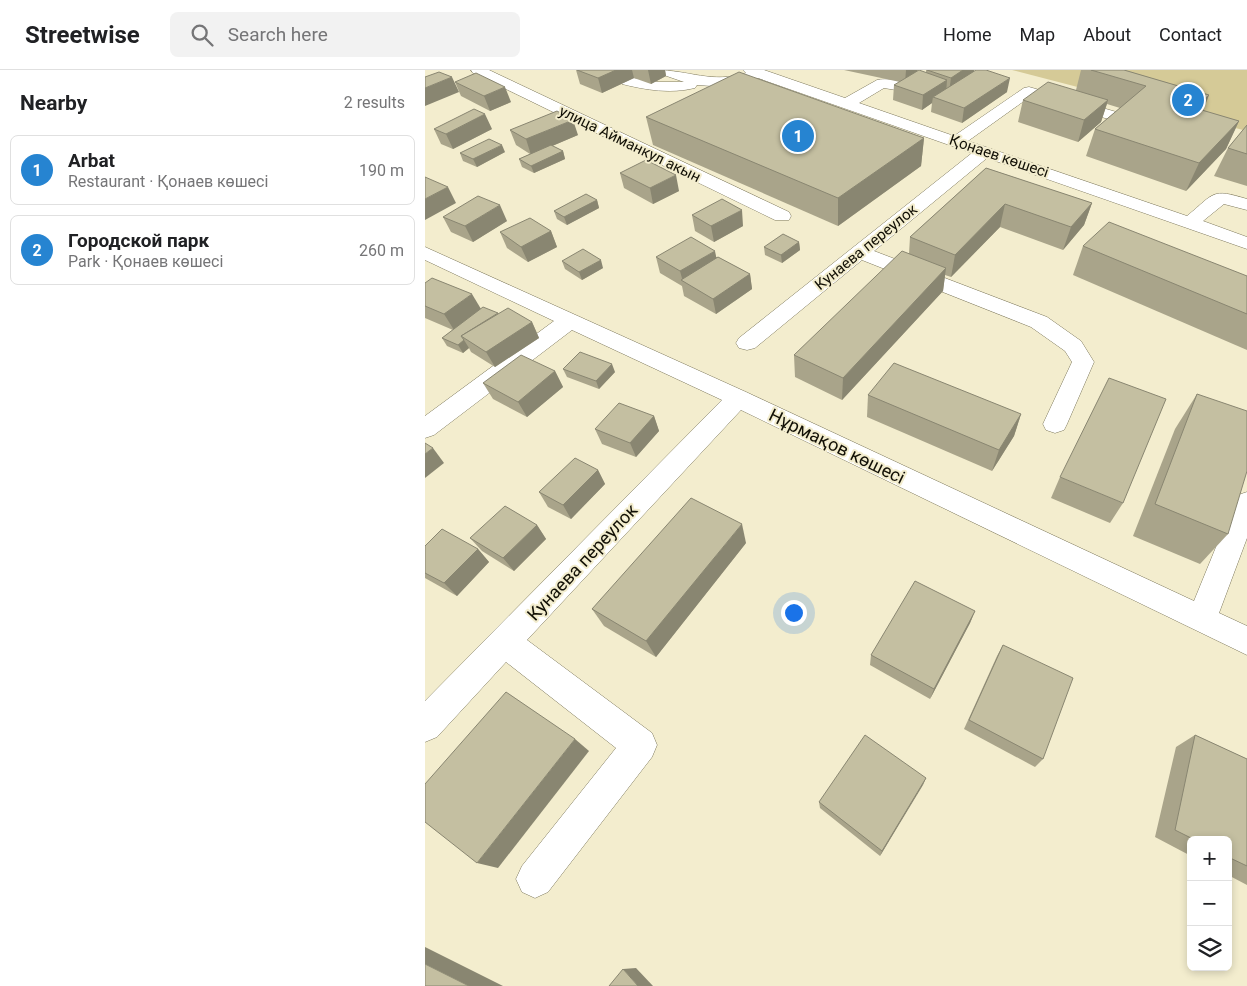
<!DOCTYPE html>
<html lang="en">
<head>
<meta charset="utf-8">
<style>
	body { margin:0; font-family:Roboto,sans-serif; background:#f2f2f2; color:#202124 }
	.controls { position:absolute; right:15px; bottom:15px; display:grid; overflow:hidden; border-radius:8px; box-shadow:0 2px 8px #0003 }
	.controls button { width:45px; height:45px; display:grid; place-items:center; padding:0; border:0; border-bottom:1px solid #e0e0e0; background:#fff; color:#202124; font:25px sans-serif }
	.you { position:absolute; left:368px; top:542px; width:18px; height:18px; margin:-12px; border:4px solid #fff; border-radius:50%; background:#1a73e8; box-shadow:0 0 0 8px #1a73e833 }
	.badge { display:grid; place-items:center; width:32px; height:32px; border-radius:50%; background:#2684d1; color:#fff; font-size:16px; font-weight:700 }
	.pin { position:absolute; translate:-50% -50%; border:2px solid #fff; box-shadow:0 1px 5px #0006 }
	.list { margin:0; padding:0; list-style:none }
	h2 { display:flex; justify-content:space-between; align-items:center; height:65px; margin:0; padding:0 20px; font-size:21px }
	h2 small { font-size:16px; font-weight:400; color:#757577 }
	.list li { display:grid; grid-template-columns:32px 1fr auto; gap:15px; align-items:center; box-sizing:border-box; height:70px; margin:0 10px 10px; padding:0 10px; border:1px solid #e0e0e0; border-radius:8px }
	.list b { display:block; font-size:19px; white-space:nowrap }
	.list p { margin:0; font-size:16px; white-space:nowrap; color:#757577 }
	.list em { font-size:16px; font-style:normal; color:#757577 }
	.icon { flex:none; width:28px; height:28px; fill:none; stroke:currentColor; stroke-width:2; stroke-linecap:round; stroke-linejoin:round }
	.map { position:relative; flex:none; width:822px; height:916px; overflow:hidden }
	header { display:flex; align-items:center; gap:30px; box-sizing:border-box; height:70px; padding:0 25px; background:#fff; border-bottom:1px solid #e0e0e0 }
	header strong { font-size:24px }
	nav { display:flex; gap:28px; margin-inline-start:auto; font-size:18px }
	.search { width:350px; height:45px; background:#f2f2f2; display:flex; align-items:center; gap:12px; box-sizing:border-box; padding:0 18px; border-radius:8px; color:#757577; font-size:19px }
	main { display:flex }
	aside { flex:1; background:#fff }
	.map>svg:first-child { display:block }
</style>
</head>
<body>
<header>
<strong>Streetwise</strong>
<div class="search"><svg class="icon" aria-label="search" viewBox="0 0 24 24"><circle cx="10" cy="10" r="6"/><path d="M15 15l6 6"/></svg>Search here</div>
<nav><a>Home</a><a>Map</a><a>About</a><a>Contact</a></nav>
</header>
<main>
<aside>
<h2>Nearby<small>2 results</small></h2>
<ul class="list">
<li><span class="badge">1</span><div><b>Arbat</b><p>Restaurant · Қонаев көшесі</p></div><em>190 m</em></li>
<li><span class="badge">2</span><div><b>Городской парк</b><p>Park · Қонаев көшесі</p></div><em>260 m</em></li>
</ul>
</aside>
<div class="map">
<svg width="822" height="916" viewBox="0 0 822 916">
	<rect width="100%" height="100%" fill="#f3edce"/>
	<path fill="#d5ca97" d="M587,0H822V61Z"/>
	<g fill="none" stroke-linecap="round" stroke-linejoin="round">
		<g stroke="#7d785c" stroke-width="1">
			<g id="minor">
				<path d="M46,0H64L364,142L366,146L364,150H350L48,3Z"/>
				<path d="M231,0C264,0 287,14 321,3L318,0H339L420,28L452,10C460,8 479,10 484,17L482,20L477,21L459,18L434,33L529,66L599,18L604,17L695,43L698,46L695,49L690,51L606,26L543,71L762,146C790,123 786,118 822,129V140L799,134L778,151L822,167V179L562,88L449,181L622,247L656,271L669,292L642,354L639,360L630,363L621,360L618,354L647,292L640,281L606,257L437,190L330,278L322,280L314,278L311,273L314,268L547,83L333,8L302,17L272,15L270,18C246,24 221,20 197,14L195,11L202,7L233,12H259L233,3Z"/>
				<path d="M0,177L321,322L769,531L809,433L813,425L822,422V468L794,543L822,556V585L316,340L102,570L227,663L232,675L227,687L123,822L110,828L97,822L91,809L97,796L191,678L81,592L12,667L0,672V631L297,330L147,260L9,365L0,368V346L129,251L0,190Z"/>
			</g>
		</g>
		<use href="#minor" fill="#fff" fill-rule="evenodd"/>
	</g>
	<g fill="#a9a48a">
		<path d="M151,0H240L241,6L226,14L209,8L177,23L155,14Z"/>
		<path d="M419,0H493L490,3H501V0H549L548,1L582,22L537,53L506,42L507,33L497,40L468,30L469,15L475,12Z"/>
		<path d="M656,0H699L784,25L778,41L814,51L801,79L761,121L661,86L670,59L695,38L682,34L676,52L653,72L593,52L598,30L651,20Z"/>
		<path d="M30,12L86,32L65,41L36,26Z"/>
		<path d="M221,47L499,68L496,96L413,156L228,75Z"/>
		<path d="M822,55V116L789,106L803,78Z"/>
		<path d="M9,59H67L28,79L16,74Z"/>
		<path d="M85,60L153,65L127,76L138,81L140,89L109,103L97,97L94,89L105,84L91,75Z"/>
		<path d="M80,82L52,97L38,91L35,83Z"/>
		<path d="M561,98L667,133L659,155L638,180L575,157L526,207L520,205L518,221L417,330L370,307L369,285L484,184L485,167Z"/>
		<path d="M195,103L254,121L228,134L199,118Z"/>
		<path d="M172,130L174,138L142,155L132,149L129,141Z"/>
		<path d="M267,145L318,156L289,172L270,161Z"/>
		<path d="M18,147L82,151L48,172L26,162Z"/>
		<path d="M126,161L132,177L103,192L82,178L75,162Z"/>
		<path d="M374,172L375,180L357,193L340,185L339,177Z"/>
		<path d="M658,176L822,206V280L648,205Z"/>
		<path d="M231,187H292L325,204L327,219L291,244L259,226L257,216L235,203Z"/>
		<path d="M137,191L178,198L157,210L140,199Z"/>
		<path d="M0,213L55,239L107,252L114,268L70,297L46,282L44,278L38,283L22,276L17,268L28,260L0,248Z"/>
		<path d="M138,299L190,302L174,319L142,307Z"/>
		<path d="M130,301L138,317L102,347L68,329L58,313Z"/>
		<path d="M772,324L803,464L775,494L708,466L750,359Z"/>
		<path d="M443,325L596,344L589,366L567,401L442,347Z"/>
		<path d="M229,346L234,361L211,387L177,374L170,359Z"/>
		<path d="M173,400L180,414L146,449L123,437L114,422Z"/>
		<path d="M635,407L698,433L685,453L626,428Z"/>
		<path d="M112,455L121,469L89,501L57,481L45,468Z"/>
		<path d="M321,473L231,587L179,556L167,539Z"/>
		<path d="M0,476L53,479L64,492L32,526L0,508Z"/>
		<path d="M550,541L545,553L505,629L445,595L446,585Z"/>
		<path d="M578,575L618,689L610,697L539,659L572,586Z"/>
		<path d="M770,665L822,689V815L803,805V770H766V786L730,767L751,677Z"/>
		<path d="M501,708L455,786L395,738L394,732Z"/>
	</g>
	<g fill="#898671">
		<path d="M191,0H207L209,8L177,23L173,8Z"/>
		<path d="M223,0H240L241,6L226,14Z"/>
		<path d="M481,0H493L480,13Z"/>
		<path d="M538,0H549L548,7L524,22L526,8Z"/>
		<path d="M27,7L34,22L0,36V18Z"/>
		<path d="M585,8L582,22L537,53L539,38Z"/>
		<path d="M522,10L521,24L508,27L507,33L497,40L498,25Z"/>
		<path d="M80,17L86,32L65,41L59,26Z"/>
		<path d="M784,25L773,52L770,38Z"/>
		<path d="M683,30L676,52L653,72L659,50Z"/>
		<path d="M60,44L67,59L28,79L21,64Z"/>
		<path d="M148,50L153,65L106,85L101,69Z"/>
		<path d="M814,51L801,79L761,121L774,93Z"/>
		<path d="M499,68L496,96L413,156V128Z"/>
		<path d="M77,75L80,82L52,97L48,89Z"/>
		<path d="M138,81L140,89L109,103L106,96Z"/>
		<path d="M251,105L254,121L228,134L225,118Z"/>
		<path d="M23,117L31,133L0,150V129Z"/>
		<path d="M172,130L174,138L142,155L139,147Z"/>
		<path d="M667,133L659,155L638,180L646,157Z"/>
		<path d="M580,134L575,157L526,207L530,185Z"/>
		<path d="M75,135L82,151L48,172L40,156Z"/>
		<path d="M317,140L318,156L289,172L286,156Z"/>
		<path d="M126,161L132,177L103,192L96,177Z"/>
		<path d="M374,172L375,180L357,193L356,185Z"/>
		<path d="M290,181L293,196L258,212L255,201Z"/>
		<path d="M176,190L178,198L157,210L154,202Z"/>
		<path d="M521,198L518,221L417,330L418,308Z"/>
		<path d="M325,204L327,219L291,244L288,229Z"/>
		<path d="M47,224L56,239L29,260L19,244Z"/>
		<path d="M107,252L114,268L70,297L61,282Z"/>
		<path d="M39,270L44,278L38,283L33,275Z"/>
		<path d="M187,294L190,302L174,319L171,311Z"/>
		<path d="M130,301L138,317L102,347L93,332Z"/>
		<path d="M596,344L589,366L567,401L574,380Z"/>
		<path d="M229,346L234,361L211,387L205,373Z"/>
		<path d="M8,378L19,393L0,408V384Z"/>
		<path d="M173,400L180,414L146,449L138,435Z"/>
		<path d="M317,454L321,473L231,587L221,571Z"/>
		<path d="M112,455L121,469L89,501L78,488Z"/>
		<path d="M53,479L64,492L32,526L19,513Z"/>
		<path d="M550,541L545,553L505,629L509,619Z"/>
		<path d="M150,669L164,681L73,798L52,793Z"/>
		<path d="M501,708L498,715L455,786L457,781Z"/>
		<path d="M0,877L78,916H44L0,894Z"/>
		<path d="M211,898L228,916H213L198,899Z"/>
	</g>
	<g fill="#c4bfa1" stroke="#898671">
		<path d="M152,0H191L173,8Z"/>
		<path d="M494,0L522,10L498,25L469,15Z"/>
		<path d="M502,0H538L526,8Z"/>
		<path d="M551,0H561L585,8L539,38L508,27Z"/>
		<path d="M666,0H699L784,25L770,38L814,51L774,93L670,59L721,16Z"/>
		<path d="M14,2L27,7L0,18V7Z"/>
		<path d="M314,2L499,68L413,128L221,47Z"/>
		<path d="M51,3L80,17L59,26L30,12Z"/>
		<path d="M623,12L683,30L659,50L598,30Z"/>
		<path d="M49,39L60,44L21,64L9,59Z"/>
		<path d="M132,41L148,50L101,69L85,60Z"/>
		<path d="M822,55V84L803,78Z"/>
		<path d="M64,69L77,75L48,89L35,83Z"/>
		<path d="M126,75L138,81L106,96L94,89Z"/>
		<path d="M221,90L251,105L225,118L195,103Z"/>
		<path d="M561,98L667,133L646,157L580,134L530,185L485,167Z"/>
		<path d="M0,107L23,117L0,129Z"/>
		<path d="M161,124L172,130L139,147L129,141Z"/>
		<path d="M53,126L75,135L40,156L18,147Z"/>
		<path d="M297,129L317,140L286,156L267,145Z"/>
		<path d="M105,148L126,161L96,177L75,162Z"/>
		<path d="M684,152L822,206V244L658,176Z"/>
		<path d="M358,164L374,172L356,185L339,177Z"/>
		<path d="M266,167L290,181L255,201L231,187Z"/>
		<path d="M158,179L176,190L154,202L137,191Z"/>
		<path d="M477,181L521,198L418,308L369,285Z"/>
		<path d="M293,187L325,204L288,229L256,210Z"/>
		<path d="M7,208L47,224L19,244L0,236V213Z"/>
		<path d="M58,237L73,243L36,266L39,270L33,275L17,268Z"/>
		<path d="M83,238L107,252L61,282L36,266Z"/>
		<path d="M155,282L187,294L171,311L138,299Z"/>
		<path d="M96,285L130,301L93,332L58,313Z"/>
		<path d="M469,293L596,344L574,380L443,325Z"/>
		<path d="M684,308L741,329L698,433L635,407Z"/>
		<path d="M772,324L822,341V401L803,464L730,434Z"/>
		<path d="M194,333L229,346L205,373L170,359Z"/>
		<path d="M0,373L8,378L0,384Z"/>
		<path d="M150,388L173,400L138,435L114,422Z"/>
		<path d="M266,428L317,454L221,571L167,539Z"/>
		<path d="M80,436L112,455L78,488L45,468Z"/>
		<path d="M17,459L53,479L19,513L0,503V476Z"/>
		<path d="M490,511L550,541L509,619L446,585Z"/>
		<path d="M578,575L648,608L618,689L544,650Z"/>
		<path d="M81,622L150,669L52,793L0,752V714Z"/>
		<path d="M440,665L501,708L457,781L394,732Z"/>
		<path d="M770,665L822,689V796L803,787V770H770L750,760Z"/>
		<path d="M0,894L44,916H0Z"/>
		<path d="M198,899L213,916H184Z"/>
	</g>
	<g text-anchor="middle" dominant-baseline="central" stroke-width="4" stroke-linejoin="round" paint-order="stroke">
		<g font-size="15" fill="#110f05" stroke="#f3edce">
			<text transform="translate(205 74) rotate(26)">улица Айманкул акын</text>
			<text transform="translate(574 86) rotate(19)">Қонаев көшесі</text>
			<text transform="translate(441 177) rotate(-39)">Кунаева переулок</text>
		</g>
		<g font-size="18" fill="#110f05" stroke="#f3edce">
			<text transform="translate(412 376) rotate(26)">Нұрмақов көшесі</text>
			<text transform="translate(157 492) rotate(-47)">Кунаева переулок</text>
		</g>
	</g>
</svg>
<div class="controls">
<button>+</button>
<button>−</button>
<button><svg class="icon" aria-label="layers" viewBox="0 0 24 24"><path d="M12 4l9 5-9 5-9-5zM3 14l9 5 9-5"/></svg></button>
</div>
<div class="you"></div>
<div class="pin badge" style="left:373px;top:66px">1</div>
<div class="pin badge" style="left:763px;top:30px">2</div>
</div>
</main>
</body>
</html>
